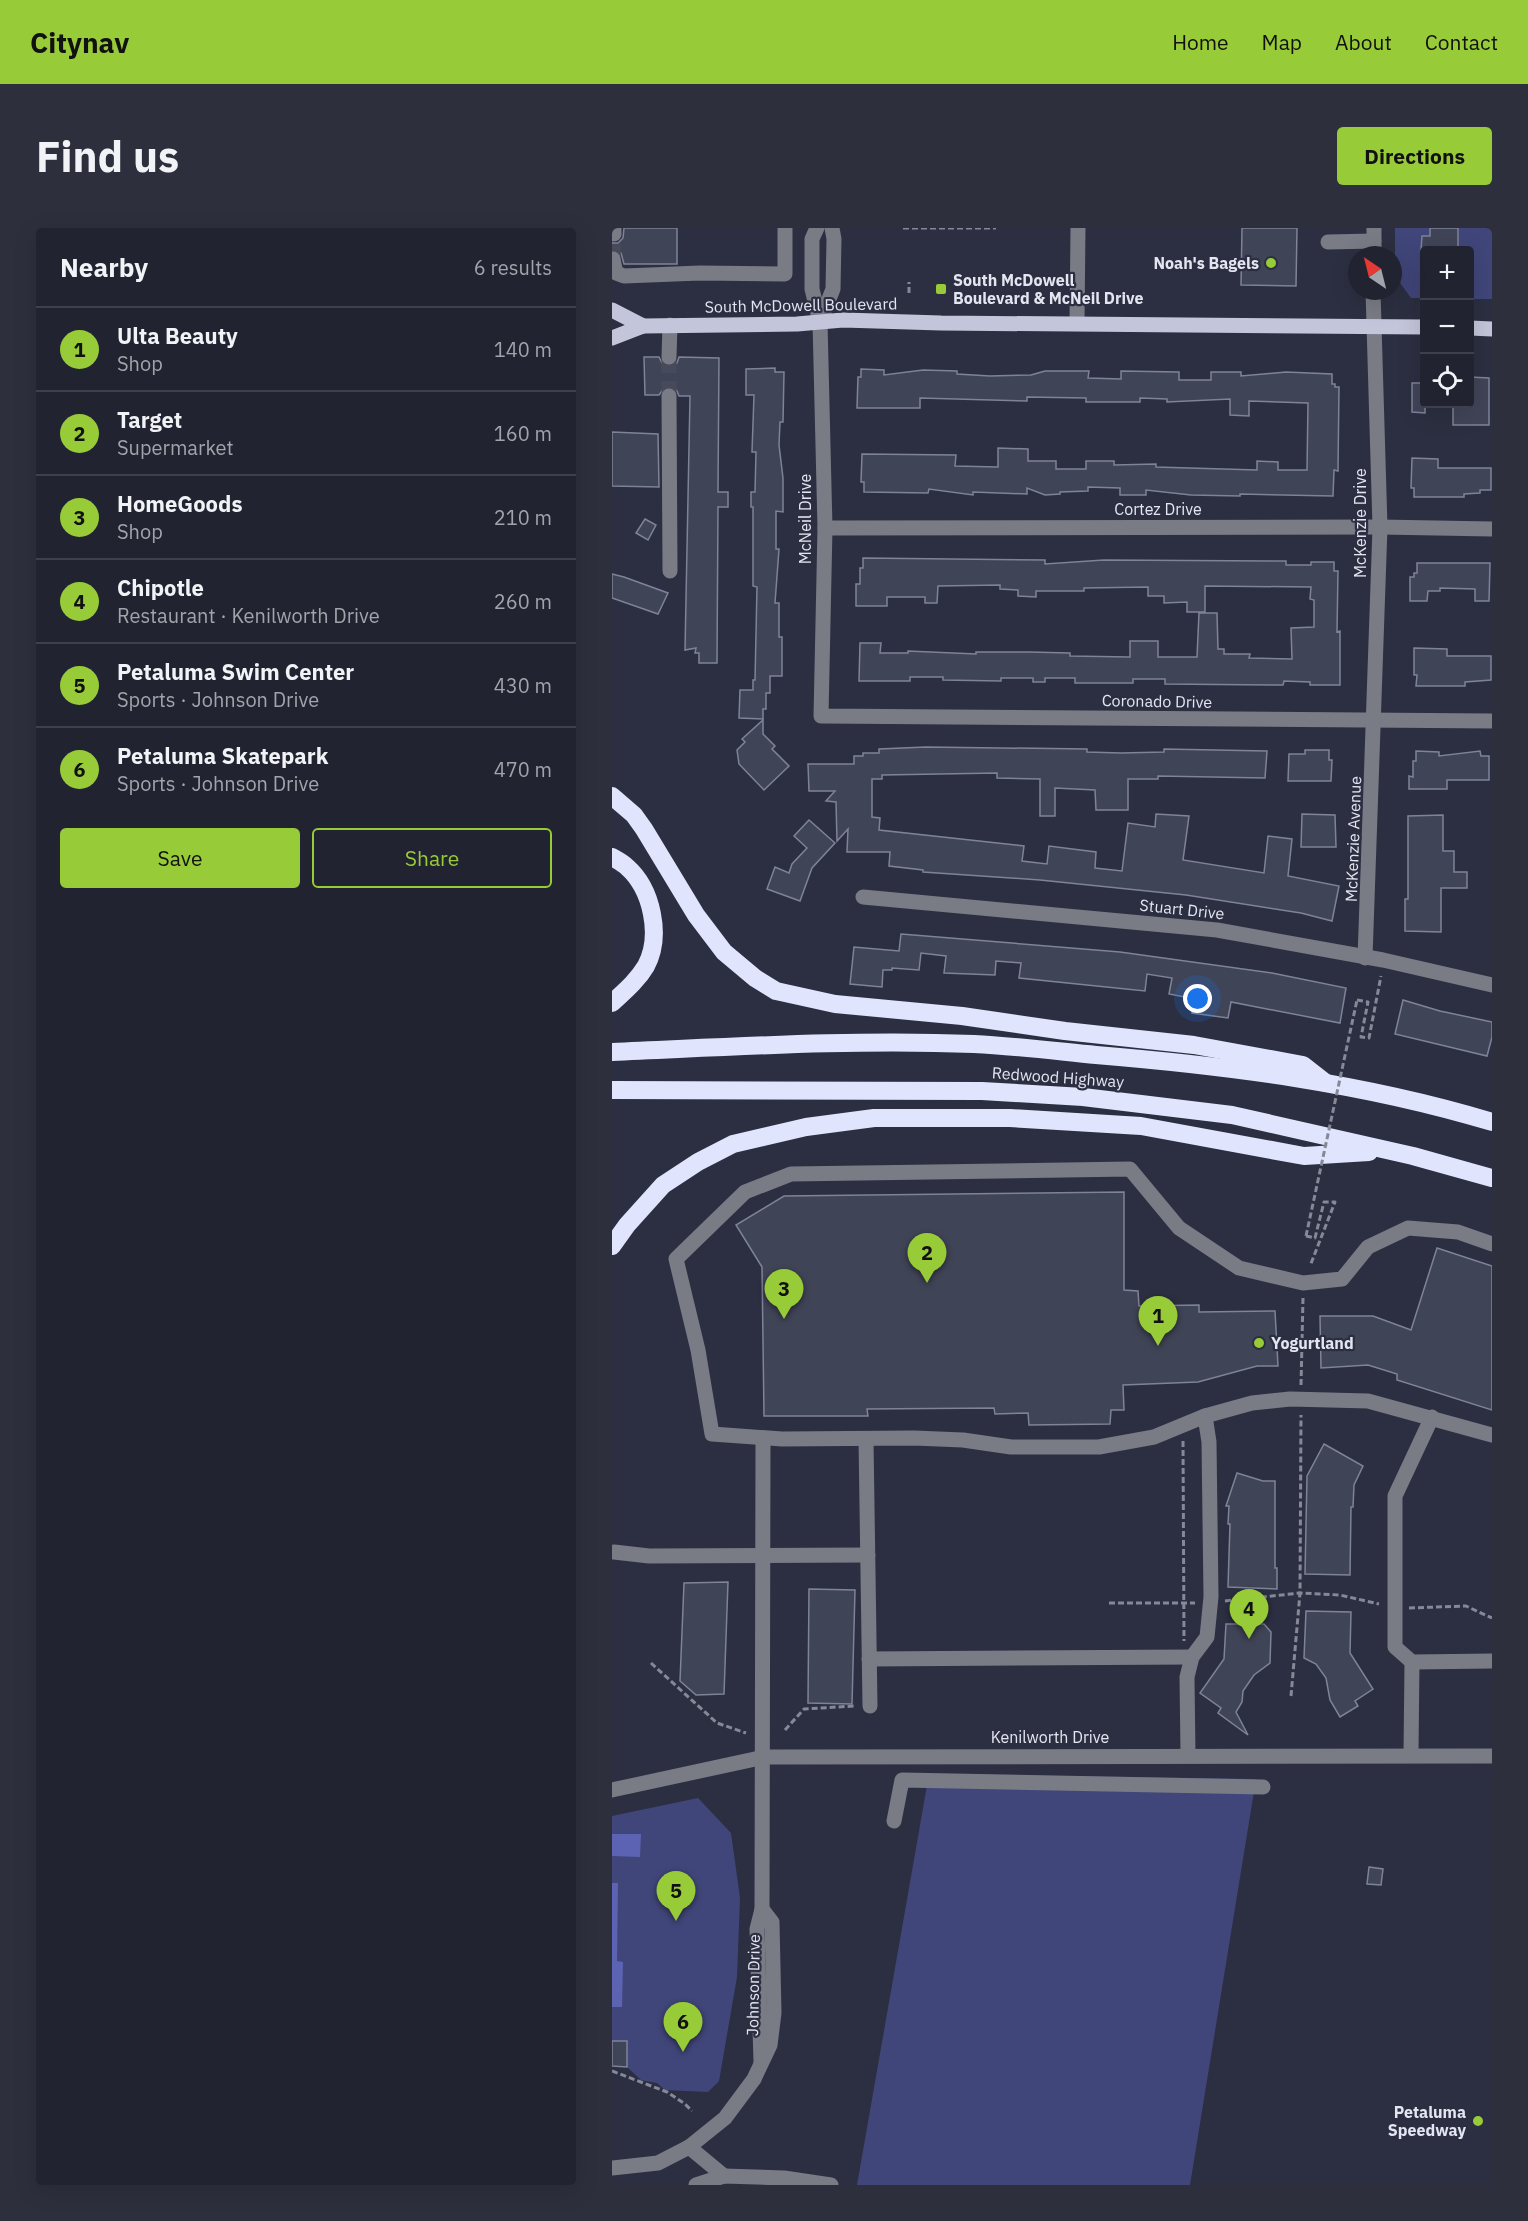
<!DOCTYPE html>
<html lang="en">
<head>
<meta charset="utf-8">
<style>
	body { margin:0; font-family:"IBM Plex Sans",sans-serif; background:#2d2f3d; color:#f1f3f6 }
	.controls { position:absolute; right:18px; top:18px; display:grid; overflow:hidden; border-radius:6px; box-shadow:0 6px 24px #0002 }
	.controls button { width:54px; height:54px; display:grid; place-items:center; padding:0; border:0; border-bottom:2px solid #3e404d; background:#212331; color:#f1f3f6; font:30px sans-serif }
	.compass { position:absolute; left:736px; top:18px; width:54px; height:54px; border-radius:50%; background:#212331; box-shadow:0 6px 24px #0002; rotate:325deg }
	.you { position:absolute; left:586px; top:771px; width:21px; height:21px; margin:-15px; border:4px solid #fff; border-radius:50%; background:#1a73e8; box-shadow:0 0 0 9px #1a73e833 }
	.badge { display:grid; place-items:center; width:39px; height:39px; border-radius:50%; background:#98cb38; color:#111; font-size:20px; font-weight:700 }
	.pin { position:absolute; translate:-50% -50px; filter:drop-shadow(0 2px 3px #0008) }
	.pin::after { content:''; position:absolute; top:32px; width:21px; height:18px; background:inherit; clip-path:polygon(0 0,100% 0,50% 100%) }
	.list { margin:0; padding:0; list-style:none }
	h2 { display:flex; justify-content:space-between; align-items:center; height:78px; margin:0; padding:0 24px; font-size:26px }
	h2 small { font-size:20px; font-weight:400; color:#a2a4ab }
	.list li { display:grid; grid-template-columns:39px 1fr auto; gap:18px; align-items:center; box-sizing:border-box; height:84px; padding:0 24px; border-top:2px solid #3e404d }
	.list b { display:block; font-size:22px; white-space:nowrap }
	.list p { margin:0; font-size:20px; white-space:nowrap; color:#a2a4ab }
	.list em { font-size:20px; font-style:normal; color:#a2a4ab }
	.actions { display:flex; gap:12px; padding:18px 24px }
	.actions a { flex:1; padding:14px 0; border:2px solid #98cb38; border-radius:6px; text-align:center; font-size:21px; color:#98cb38 }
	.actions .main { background:#98cb38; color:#111 }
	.icon { flex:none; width:33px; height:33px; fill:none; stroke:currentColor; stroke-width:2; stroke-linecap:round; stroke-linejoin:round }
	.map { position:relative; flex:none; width:880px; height:1957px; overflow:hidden; border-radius:6px }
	header { display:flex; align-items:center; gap:36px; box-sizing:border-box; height:84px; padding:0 30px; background:#98cb38; color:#111 }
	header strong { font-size:28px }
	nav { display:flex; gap:33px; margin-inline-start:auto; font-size:21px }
	.intro { display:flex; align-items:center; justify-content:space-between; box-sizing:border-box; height:144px; padding:0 36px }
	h1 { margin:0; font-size:42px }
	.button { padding:15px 27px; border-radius:6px; background:#98cb38; color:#111; font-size:21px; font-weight:700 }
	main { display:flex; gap:36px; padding:0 36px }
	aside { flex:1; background:#212331; border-radius:6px; box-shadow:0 6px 24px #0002 }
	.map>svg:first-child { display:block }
</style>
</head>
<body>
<header>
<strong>Citynav</strong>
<nav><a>Home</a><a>Map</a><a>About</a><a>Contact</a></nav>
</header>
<div class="intro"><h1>Find us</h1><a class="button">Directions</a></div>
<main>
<aside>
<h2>Nearby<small>6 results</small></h2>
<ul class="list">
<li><span class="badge">1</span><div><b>Ulta Beauty</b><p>Shop</p></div><em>140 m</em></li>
<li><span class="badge">2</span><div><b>Target</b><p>Supermarket</p></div><em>160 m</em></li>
<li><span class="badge">3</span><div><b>HomeGoods</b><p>Shop</p></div><em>210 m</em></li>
<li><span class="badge">4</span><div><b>Chipotle</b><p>Restaurant · Kenilworth Drive</p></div><em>260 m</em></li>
<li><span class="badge">5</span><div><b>Petaluma Swim Center</b><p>Sports · Johnson Drive</p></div><em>430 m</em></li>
<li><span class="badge">6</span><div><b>Petaluma Skatepark</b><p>Sports · Johnson Drive</p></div><em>470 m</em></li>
</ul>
<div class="actions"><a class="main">Save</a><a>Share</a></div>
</aside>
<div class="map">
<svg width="880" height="1957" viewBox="0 0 880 1957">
	<rect width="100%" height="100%" fill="#2c2f41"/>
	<g fill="#41467a">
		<path d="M783,0H880V71H858V22H812V70H799L783,48Z"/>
		<path d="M317,1546L644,1551L578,1957H245Z"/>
		<path d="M86,1570L119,1605L128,1670L125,1749L107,1853L96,1864L53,1862L45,1855L29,1852L15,1839L0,1838V1588Z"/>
	</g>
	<g fill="#5b63b2">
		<path d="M0,1606H29L28,1629L0,1628Z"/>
		<path d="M0,1655H6L5,1733L11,1734L10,1779H0Z"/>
	</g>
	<g fill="#404457" stroke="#7f8399" stroke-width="1.5">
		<path d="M12,0H65V36H12L9,25L0,21V15H6L11,10Z"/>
		<path d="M630,0H685L684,58L629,57Z"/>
		<path d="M818,0H846V22H809L810,8H818Z"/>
		<path d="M32,129H47L51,137L57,139L65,135L67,129L107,130L106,264H116V279H106L105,435H87V425H83L84,420L73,422L78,168H67L65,163L58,158L52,160L47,167H33Z"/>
		<path d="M163,140V144H172L171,194H168L167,217L171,250V284L164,283V321H167L163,375H167V409H170V448H158V465H154V481H151V491L127,490L128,462H141V452H143L145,359L141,358V279H139V264H143L144,224H140L142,167H134V141Z"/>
		<path d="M249,141L272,142V147L311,142L345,143V146L378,148L419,147L433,143H477L476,150L509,151V143L567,144V152H599V144H629V148L674,144L720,146V156H723V159H727L726,243L722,242L721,268L628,266V268L579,267L534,262V267H508V260L476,259V263L448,264V266L433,267L415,260V266L361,264V267L317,261L316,265L252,264V254H249L250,226L344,227L343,238L386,239V220L416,221V233H444V241H474V233H502V237L544,236V239L645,242V233L666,234V242H695L696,175L637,173V188L618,187V171L555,174V171L528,170V174H474V170L415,169V173L308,170V180H245L246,149H249Z"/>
		<path d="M858,149L877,150V197H841V176H858Z"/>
		<path d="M800,155H813V185L800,184Z"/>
		<path d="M0,204L46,206L47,259L0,258Z"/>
		<path d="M800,230L826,231V240H879V262H868V265L852,266V269H802V260H799Z"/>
		<path d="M33,291L44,297L36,312L24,305Z"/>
		<path d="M251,330L433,332V336L492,332L674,333V337H699V334H722V343H726L725,404L728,403V457H698V454L672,453L671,457L553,456V451H521V455H463V450H433V454H421V450H389V453L331,452V449H298V453H247L248,415H269L268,425H296V423L364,426V424H417L458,425V428L518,429V413H546V429H585L587,385H605L606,421H612V426H638L637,430L680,431L679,400L702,399V372L698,371L699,359L593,358V384H575V374L552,375V368H536V359L472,360V363H424V369L406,368V362L388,361V357L326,358L325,375H313V369H275V378H244V356H248V340H251Z"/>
		<path d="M805,335H878L877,373H863V361L828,360V363H816L815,373H798V349H802V345H805Z"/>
		<path d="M0,346L12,349L56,365L46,386L0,370Z"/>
		<path d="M802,420L835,421V428H879V452L853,454V458H804L805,447H802Z"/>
		<path d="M151,492V506L163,518L160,521L177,538L152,562L127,536L125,522L133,514L130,511Z"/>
		<path d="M314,519L475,521V524L509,525L552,524V521L655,523L653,550L546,548V551H516V582H484L483,562L443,560V588H428V551L385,550V545L270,547V551H260V589L268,590L267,602L412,618L410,633L435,636L437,618L484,624L483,640L510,643L516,595L543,599L544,586L577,588L571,632L652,645L656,608L680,611L676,648L727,658L720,693L689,685L574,667L428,652L311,644V642L277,638L278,624H235L236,601L225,613L224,574L214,573L223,563H197L196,536H242V528H251V525H267V521Z"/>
		<path d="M693,522H717V532H720L719,553H676L677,526H693Z"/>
		<path d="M804,523L827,524V528L868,523L869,528H877V552H835V561H797V548L801,549V533H804Z"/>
		<path d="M690,586L723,587L724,619H689Z"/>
		<path d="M831,587V623H842V644H855V660H829V704L793,703V671H796V588Z"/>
		<path d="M197,592L223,615L200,640L188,673L155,661L163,639L177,645L180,636L195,620L182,608Z"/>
		<path d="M289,706L508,724L660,745L734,760L728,795L619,774L616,790L580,785L583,771L557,766L560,750L535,746L533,763L407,750L409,735L384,733L383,747L332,745L334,728L309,725L307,742L280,740V742H271L270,759L238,756L242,719L287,723Z"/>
		<path d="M791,772L828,783L880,794V809L875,828L783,806Z"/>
		<path d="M512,964V1062L526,1063L527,1078L587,1077V1084L663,1083L666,1138H645L586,1154L511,1157L512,1182H499L498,1196L417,1197L416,1185L383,1186L382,1180L255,1181L256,1188H152L150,1039L124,997L172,968Z"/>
		<path d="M825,1020L880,1038V1182L785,1152V1146L756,1137L709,1140L708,1088H761L799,1102Z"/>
		<path d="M712,1216L751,1238L742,1257L741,1279H739L738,1347L693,1346L695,1248Z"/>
		<path d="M625,1245L651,1253H663V1340H665V1361L616,1359L618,1296H616L617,1278H614Z"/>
		<path d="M116,1354L112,1466L84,1467L68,1453L72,1355Z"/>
		<path d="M197,1361L243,1362L240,1476L196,1475Z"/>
		<path d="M694,1383L739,1384L738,1425L761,1461L743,1473L746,1478L728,1489L718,1472L714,1450L704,1436L692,1430Z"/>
		<path d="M614,1396H652L659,1404L658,1435L642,1447L631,1463L630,1474L624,1484L636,1507L606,1485L609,1480L588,1465L612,1431Z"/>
		<path d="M757,1639L771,1641L769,1657L755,1656Z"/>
		<path d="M0,1813H15V1839L0,1838Z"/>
	</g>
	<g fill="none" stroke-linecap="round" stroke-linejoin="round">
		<g stroke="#474a5b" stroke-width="15" stroke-dasharray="15 8" stroke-linecap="butt">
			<path d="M1,31L2,6"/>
			<path d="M57,168V129"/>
		</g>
		<g stroke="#858897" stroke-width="3" stroke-dasharray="6 3" stroke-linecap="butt">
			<path d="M291,0H384"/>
			<path d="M297,65V54"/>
			<path d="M745,772L756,774L749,809L757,810L769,748"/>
			<path d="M694,1008L703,1010L712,974H723L698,1038"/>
			<path d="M689,1157L691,1070"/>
			<path d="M571,1213L572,1413"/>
			<path d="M613,1373L688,1365L728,1367L767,1376"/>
			<path d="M497,1375H583"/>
			<path d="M797,1380L854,1378L880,1390"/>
			<path d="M39,1435L105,1495L134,1505"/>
			<path d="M679,1468L688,1365L689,1187"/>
			<path d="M173,1502L192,1481L242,1478"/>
			<path d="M0,1843L55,1864L73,1876L80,1883"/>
		</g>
		<g stroke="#797b85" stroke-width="15">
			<path d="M205,0L200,11V61L208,94L213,300L209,488L880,493"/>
			<path d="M2,6V0"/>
			<path d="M716,14L762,13"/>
			<path d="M762,27V0"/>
			<path d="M1,31L4,45L12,48L88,45L173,46V0"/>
			<path d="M208,94L221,61L222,11L220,0"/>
			<path d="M465,95L466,0"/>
			<path d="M57,129L58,97"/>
			<path d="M57,168L58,343"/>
			<path d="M213,300L768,299L880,301"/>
			<path d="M251,669L605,702L771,732L880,757"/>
			<path d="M753,730L768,299L761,63"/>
			<path d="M880,1016L846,1004L796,1000L756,1019L730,1051L691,1055L627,1040L567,1000L518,941L179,946L133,964L64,1031L86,1122L100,1206L170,1211L302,1210L351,1212L399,1219H487L542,1209L593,1188L640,1175L678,1171L756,1173L880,1207"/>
			<path d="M820,1189L783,1268V1419L800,1434L880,1433"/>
			<path d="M254,1211L258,1478"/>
			<path d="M2,1324L37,1328L256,1327"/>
			<path d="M257,1431L580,1429"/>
			<path d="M799,1526L800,1434"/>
			<path d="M576,1527L575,1449L580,1429L595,1409L599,1369L597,1214L593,1188"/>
			<path d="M0,1562L152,1529L880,1528"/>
			<path d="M282,1593L290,1552L651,1559"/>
			<path d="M149,1834L145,1701L150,1681L151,1210"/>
			<path d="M77,1919L112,1948"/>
			<path d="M0,1940L46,1935L77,1919L113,1890L142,1851L158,1817L162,1785L160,1694L150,1681"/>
			<path d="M84,1957L112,1948L172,1950L219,1957"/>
		</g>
		<g stroke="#c3c6da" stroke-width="15">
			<path d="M0,82L31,98"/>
			<path d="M858,100L880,101"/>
			<path d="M0,110L31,98L185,96L231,92L329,95L812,99"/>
		</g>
		<g stroke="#e0e4fc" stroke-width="18">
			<path d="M0,568L22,587L32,601L84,687L112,724L143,750L164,763L223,776L350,788L453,803L582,817L691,837L714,855"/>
			<path d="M0,629C5,632 11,635 15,639C40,661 50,708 34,738C25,753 13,763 0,775"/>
			<path d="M0,824C120,819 242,811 362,816C402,818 443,823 484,827C617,838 751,855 880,894"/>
			<path d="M0,862L370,863L471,869L620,887L801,928L880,950"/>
			<path d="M0,1018L15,997L51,957L86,934L121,916L194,899L262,890H398L529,898L692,928L757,924"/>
		</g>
		<path stroke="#858897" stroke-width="3" stroke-dasharray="6 3" stroke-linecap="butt" d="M694,1008L745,772"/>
	</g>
	<g fill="#98cb38" stroke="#2c2f41" stroke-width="2">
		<circle cx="659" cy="35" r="6"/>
		<rect x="323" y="55" width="12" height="12" rx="3"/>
		<circle cx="647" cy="1115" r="6"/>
		<circle cx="866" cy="1893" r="6"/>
	</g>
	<g text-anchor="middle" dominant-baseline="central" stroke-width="4.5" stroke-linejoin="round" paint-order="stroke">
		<g font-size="16" font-weight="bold" fill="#e3e6f1" stroke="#2c2f41" text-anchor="end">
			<text x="647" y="35">Noah's Bagels</text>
			<text x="341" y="52" text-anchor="start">South McDowell<tspan x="341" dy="18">Boulevard &amp; McNeil Drive</tspan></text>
			<text x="659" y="1115" text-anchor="start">Yogurtland</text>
			<text x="854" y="1884">Petaluma<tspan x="854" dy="18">Speedway</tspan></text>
		</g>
		<g font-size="16" fill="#e3e6f1" stroke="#2c2f41">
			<text transform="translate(189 77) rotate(-1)">South McDowell Boulevard</text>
			<text x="546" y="281">Cortez Drive</text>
			<text transform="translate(193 291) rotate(-90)">McNeil Drive</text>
			<text transform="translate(748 295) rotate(-90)">McKenzie Drive</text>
			<text transform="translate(545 473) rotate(1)">Coronado Drive</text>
			<text transform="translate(741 611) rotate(-88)">McKenzie Avenue</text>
			<text transform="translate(570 681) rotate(6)">Stuart Drive</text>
			<text transform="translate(446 849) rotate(4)">Redwood Highway</text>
			<text x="438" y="1509">Kenilworth Drive</text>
			<text transform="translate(141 1757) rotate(-89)">Johnson Drive</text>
		</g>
	</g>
</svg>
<div class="controls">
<button>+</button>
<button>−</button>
<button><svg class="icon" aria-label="locate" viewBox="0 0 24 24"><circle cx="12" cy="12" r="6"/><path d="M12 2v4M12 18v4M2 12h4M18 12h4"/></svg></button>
</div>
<svg class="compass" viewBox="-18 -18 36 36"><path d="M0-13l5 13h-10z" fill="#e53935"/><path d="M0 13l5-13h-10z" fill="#a2a4ab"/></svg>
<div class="you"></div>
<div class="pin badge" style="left:546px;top:1118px">1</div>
<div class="pin badge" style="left:315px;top:1055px">2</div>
<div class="pin badge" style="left:172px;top:1091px">3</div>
<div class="pin badge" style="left:637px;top:1411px">4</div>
<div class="pin badge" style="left:64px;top:1693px">5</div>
<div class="pin badge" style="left:71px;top:1824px">6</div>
</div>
</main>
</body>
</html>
